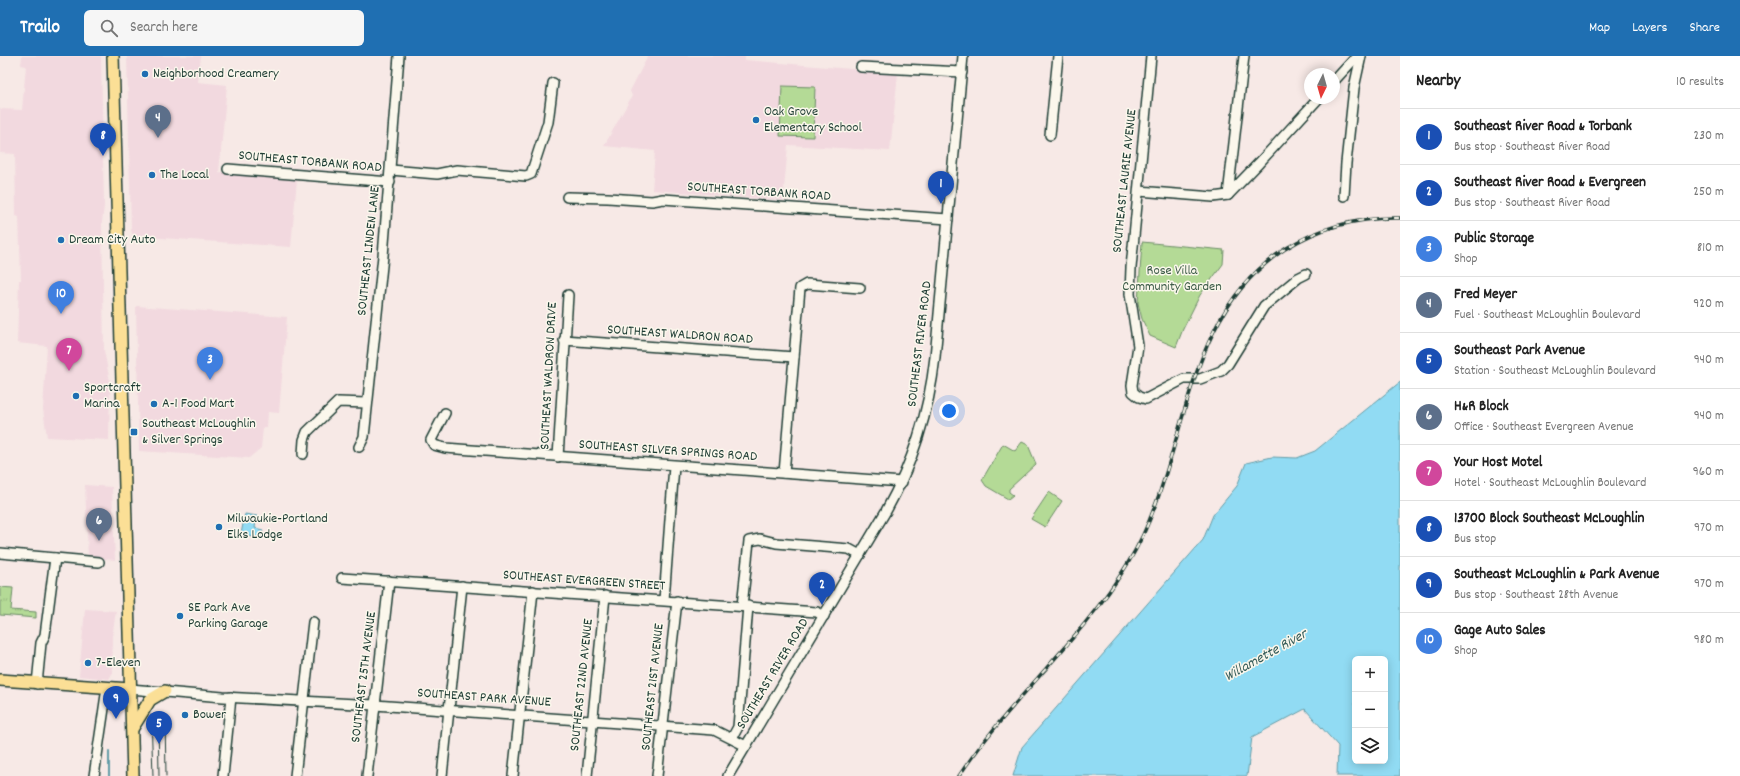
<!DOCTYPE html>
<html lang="en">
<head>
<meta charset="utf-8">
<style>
	body { margin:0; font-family:Dekko,sans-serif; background:#f6f6f6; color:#222 }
	.controls { position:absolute; right:12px; bottom:12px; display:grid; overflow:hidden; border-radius:6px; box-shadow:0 2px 10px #0003 }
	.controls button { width:36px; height:36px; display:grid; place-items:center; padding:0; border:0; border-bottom:1px solid #e0e0e0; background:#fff; color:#222; font:20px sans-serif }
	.compass { position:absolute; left:1304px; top:12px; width:36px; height:36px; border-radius:50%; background:#fff; box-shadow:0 2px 10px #0003; rotate:185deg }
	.you { position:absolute; left:949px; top:355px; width:14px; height:14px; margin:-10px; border:3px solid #fff; border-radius:50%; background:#1a73e8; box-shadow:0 0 0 6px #1a73e833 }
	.badge { display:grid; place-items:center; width:26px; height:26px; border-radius:50%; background:#1f6fb2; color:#fff; font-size:13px; font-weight:700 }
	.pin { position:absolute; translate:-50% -33px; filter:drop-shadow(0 1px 2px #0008) }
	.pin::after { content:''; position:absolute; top:21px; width:14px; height:12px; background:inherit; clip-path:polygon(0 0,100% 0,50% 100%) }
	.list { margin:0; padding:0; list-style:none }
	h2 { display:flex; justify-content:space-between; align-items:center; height:52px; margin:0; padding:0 16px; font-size:17px }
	h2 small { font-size:13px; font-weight:400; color:#767676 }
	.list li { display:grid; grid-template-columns:26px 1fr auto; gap:12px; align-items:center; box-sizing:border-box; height:56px; padding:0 16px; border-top:1px solid #e0e0e0 }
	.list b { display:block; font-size:15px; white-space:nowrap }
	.list p { margin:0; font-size:13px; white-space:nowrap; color:#767676 }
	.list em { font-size:13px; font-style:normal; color:#767676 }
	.icon { flex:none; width:22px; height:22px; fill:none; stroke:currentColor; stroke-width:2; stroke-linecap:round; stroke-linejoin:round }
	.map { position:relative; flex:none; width:1400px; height:720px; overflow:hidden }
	header { display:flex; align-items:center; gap:24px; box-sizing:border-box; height:56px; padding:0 20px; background:#1f6fb2; color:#fff }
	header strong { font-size:19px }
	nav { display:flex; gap:22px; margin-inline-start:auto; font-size:14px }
	.search { width:280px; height:36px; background:#f6f6f6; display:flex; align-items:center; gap:10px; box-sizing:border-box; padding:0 14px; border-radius:6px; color:#767676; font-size:15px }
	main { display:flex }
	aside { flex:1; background:#fff }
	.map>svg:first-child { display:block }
</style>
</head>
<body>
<header>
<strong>Trailo</strong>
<div class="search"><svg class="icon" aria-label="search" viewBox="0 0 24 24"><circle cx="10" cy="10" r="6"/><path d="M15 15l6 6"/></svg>Search here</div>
<nav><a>Map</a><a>Layers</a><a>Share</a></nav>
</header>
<main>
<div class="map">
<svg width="1400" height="720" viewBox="0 0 1400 720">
	<defs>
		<pattern id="grass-tufts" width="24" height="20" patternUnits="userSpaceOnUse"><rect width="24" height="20" fill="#b4da96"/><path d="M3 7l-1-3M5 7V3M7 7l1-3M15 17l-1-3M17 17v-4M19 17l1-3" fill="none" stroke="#9abc82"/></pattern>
	</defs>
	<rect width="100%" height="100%" fill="#f7e9e6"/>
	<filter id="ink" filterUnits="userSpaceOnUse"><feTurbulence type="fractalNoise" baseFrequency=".025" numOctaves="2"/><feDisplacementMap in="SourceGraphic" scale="8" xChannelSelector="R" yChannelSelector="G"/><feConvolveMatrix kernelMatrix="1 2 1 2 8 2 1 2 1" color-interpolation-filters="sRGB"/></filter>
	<g filter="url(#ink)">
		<g fill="#f2d9df">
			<path d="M22,0H101L104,150L102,166L104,294L110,326L109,384L47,381L43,353L47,290L17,287L19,224H21L19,161L16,160L15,98L0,97V53L22,54L26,10L21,9Z"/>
			<path d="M127,0H201L198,26L227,29L219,116L297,123L291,191L133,180L131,174Z"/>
			<path d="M648,0H745V4L898,17L890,95L788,89L783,144L652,134L655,95L604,90L632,40L630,35Z"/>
			<path d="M136,250L287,261L279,357L268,356L267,372H263L261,392L249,402L139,395Z"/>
			<path d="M85,429L112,431L115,504L88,501Z"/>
			<path d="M85,553L116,555L112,581L113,616L109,623L79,620Z"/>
		</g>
		<path fill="url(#grass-tufts)" stroke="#6a8c65" d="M0,531L13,532L11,554L36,556V562L0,559Z"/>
		<g fill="#b4da96" stroke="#6a8c65">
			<path d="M782,30L815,31L813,81L780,80Z"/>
			<path d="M1142,186L1224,194L1223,208L1200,239L1183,273L1176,291L1150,280L1142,263L1138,247Z"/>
			<path d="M1022,386L1028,389L1036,408L1009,433V436L1013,439L1008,443L986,430L982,424L1003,388L1015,395Z"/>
			<path d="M1049,436L1062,445L1045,471L1031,463Z"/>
		</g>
		<g fill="#91dbf3" stroke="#639ca7" fill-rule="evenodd">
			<path d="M1400,326V720H1337L1338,690L1305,653L1252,681L1247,720H1013L1022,691L1203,484L1213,459L1237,430L1246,407L1272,401L1297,402L1315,395ZM1355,603H1385V705H1355Z"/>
			<path d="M245,458L257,460L255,472L263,474L261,483L241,478Z"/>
		</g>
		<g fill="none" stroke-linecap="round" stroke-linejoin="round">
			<path stroke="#639ca7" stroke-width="2" d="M109,720V695"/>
			<g stroke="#1f3d34" stroke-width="12">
				<g id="minor">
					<path d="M1151,0L1131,212L1130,238L1138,290L1132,329L1133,336L1139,341L1146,343L1184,323H1200L1221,315L1228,308L1264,250L1298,222L1306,218"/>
					<path d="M861,11L962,16"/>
					<path d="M1334,25L1357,0"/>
					<path d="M1050,79L1058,0"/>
					<path d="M228,113L390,126"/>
					<path d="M391,114L437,118L457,114L526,120L531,118L548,66L553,27"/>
					<path d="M1139,135L1213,141L1228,139"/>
					<path d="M1228,139L1244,0"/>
					<path d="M1228,139L1259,107L1319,42"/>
					<path d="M1344,140L1346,107L1354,32L1361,0"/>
					<path d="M567,141L608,142L652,145L663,143L948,163"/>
					<path d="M564,284L794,301"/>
					<path d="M445,357L431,384L434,389L445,392L902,426"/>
					<path d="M359,391L364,381L383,200L399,0"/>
					<path d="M303,398L304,384L307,376L338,346L367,347"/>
					<path d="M558,401L568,239"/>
					<path d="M784,417L800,232L807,228L860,232"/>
					<path d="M0,497L99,506"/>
					<path d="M342,522L817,556L824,560"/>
					<path d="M664,544L674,410"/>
					<path d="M742,550L749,485L760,483L776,487L849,493L860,499"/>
					<path d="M37,628L41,587L45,579L55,502"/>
					<path d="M130,633L223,641L375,649L714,674L746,690"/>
					<path d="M732,682L738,671L748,550"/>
					<path d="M94,720L107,632"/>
					<path d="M223,720L231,641"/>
					<path d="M295,720L313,566"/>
					<path d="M367,720L389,525"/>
					<path d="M442,720L462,530"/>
					<path d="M513,720L533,535"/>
					<path d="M587,720L605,540"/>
					<path d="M657,720L677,545"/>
					<path d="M728,720L886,455C913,407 929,356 935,301L963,0"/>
				</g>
			</g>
			<g stroke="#1f3d34" stroke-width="14">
				<g id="major">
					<path d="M113,0L133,720"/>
					<path d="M0,624L130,633"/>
					<path d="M132,673L150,644L165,635"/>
				</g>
			</g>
			<use href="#minor" stroke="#fbf7ec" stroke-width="9"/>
			<use href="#major" stroke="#fbdf96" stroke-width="11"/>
			<g stroke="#1f3d34" stroke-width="1">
				<path d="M151,659L153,720"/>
				<path d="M158,659L159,720"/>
				<path d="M165,659L166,720"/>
			</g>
			<g stroke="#1f3d34" stroke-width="3.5">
				<path id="rail" d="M959,720C1009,644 1081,585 1128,507C1190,406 1177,263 1285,193C1320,171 1359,161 1400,162"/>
			</g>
			<use href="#rail" stroke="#fbf7ec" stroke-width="2" stroke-dasharray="6" stroke-linecap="butt"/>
		</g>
	</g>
	<g fill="#1f6fb2" stroke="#fbf7ec" stroke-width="1.5">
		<circle cx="145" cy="18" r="4"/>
		<circle cx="756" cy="64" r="4"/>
		<circle cx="152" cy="119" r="4"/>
		<circle cx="61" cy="184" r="4"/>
		<circle cx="76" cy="340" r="4"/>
		<circle cx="154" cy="348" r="4"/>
		<rect x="130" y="372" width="8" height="8" rx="2"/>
		<circle cx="219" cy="471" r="4"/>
		<circle cx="180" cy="560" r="4"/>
		<circle cx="88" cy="607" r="4"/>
		<circle cx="185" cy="659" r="4"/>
	</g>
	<g text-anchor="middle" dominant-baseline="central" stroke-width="3" stroke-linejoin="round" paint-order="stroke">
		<g font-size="14" fill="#1f3d34" stroke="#fbf7ec" text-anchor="start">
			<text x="153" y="18">Neighborhood Creamery</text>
			<text x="764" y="56">Oak Grove<tspan x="764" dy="16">Elementary School</tspan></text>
			<text x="160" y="119">The Local</text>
			<text x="69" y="184">Dream City Auto</text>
			<text x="84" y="332">Sportcraft<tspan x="84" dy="16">Marina</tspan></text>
			<text x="162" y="348">A-1 Food Mart</text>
			<text x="142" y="368">Southeast McLoughlin<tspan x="142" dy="16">&amp; Silver Springs</tspan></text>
			<text x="227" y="463">Milwaukie-Portland<tspan x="227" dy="16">Elks Lodge</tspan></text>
			<text x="188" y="552">SE Park Ave<tspan x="188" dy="16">Parking Garage</tspan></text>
			<text x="96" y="607">7-Eleven</text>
			<text x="193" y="659">Bower</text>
		</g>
		<g font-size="14" fill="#1f3d34" stroke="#fbf7ec">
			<text transform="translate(310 106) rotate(5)">SOUTHEAST TORBANK ROAD</text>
			<text transform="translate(1125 125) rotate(-84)">SOUTHEAST LAURIE AVENUE</text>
			<text transform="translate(759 136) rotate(4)">SOUTHEAST TORBANK ROAD</text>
			<text transform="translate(369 195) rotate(-84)">SOUTHEAST LINDEN LANE</text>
			<text transform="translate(680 279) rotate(4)">SOUTHEAST WALDRON ROAD</text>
			<text transform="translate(920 288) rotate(-83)">SOUTHEAST RIVER ROAD</text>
			<text transform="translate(549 320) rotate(-87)">SOUTHEAST WALDRON DRIVE</text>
			<text transform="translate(668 395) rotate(4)">SOUTHEAST SILVER SPRINGS ROAD</text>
			<text transform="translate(584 525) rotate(4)">SOUTHEAST EVERGREEN STREET</text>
			<text transform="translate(773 618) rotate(-59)">SOUTHEAST RIVER ROAD</text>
			<text transform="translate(364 621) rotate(-83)">SOUTHEAST 25TH AVENUE</text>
			<text transform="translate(582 629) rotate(-84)">SOUTHEAST 22ND AVENUE</text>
			<text transform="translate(653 631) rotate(-84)">SOUTHEAST 21ST AVENUE</text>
			<text transform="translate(484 642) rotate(4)">SOUTHEAST PARK AVENUE</text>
		</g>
		<g font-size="14" fill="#3d5c48" stroke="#fbf7ec">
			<text x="1172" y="215">Rose Villa<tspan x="1172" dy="16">Community Garden</tspan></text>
		</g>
		<g font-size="15" font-style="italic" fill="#365d5a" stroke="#fbf7ec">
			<text transform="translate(1266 600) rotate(-29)">Willamette River</text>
		</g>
	</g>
</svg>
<div class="controls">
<button>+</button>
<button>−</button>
<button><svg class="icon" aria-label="layers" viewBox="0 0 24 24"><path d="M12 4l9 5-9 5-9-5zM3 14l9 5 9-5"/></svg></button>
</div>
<svg class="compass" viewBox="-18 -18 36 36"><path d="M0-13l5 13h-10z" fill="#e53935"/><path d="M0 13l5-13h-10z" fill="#767676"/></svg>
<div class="you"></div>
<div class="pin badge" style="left:941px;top:148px;background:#1a4fb4">1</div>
<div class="pin badge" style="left:822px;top:549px;background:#1a4fb4">2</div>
<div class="pin badge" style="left:210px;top:324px;background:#3f7fe0">3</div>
<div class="pin badge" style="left:158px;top:82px;background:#5c6f8a">4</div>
<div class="pin badge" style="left:159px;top:688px;background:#1a4fb4">5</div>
<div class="pin badge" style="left:99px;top:485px;background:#5c6f8a">6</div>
<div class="pin badge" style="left:69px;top:315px;background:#d1479c">7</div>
<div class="pin badge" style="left:103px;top:100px;background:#1a4fb4">8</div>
<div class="pin badge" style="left:116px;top:663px;background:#1a4fb4">9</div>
<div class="pin badge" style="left:61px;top:258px;background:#3f7fe0">10</div>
</div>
<aside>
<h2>Nearby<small>10 results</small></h2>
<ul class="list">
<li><span class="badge" style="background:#1a4fb4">1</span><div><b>Southeast River Road &amp; Torbank</b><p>Bus stop · Southeast River Road</p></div><em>230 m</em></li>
<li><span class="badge" style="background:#1a4fb4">2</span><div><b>Southeast River Road &amp; Evergreen</b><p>Bus stop · Southeast River Road</p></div><em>250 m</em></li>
<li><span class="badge" style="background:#3f7fe0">3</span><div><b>Public Storage</b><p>Shop</p></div><em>810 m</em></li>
<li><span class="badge" style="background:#5c6f8a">4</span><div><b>Fred Meyer</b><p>Fuel · Southeast McLoughlin Boulevard</p></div><em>920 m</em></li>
<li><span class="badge" style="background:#1a4fb4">5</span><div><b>Southeast Park Avenue</b><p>Station · Southeast McLoughlin Boulevard</p></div><em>940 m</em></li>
<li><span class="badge" style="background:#5c6f8a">6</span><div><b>H&amp;R Block</b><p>Office · Southeast Evergreen Avenue</p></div><em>940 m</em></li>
<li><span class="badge" style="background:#d1479c">7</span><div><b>Your Host Motel</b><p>Hotel · Southeast McLoughlin Boulevard</p></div><em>960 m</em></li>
<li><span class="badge" style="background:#1a4fb4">8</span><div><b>13700 Block Southeast McLoughlin</b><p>Bus stop</p></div><em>970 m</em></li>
<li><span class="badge" style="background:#1a4fb4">9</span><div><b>Southeast McLoughlin &amp; Park Avenue</b><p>Bus stop · Southeast 28th Avenue</p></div><em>970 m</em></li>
<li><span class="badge" style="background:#3f7fe0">10</span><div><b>Gage Auto Sales</b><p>Shop</p></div><em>980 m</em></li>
</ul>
</aside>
</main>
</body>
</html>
